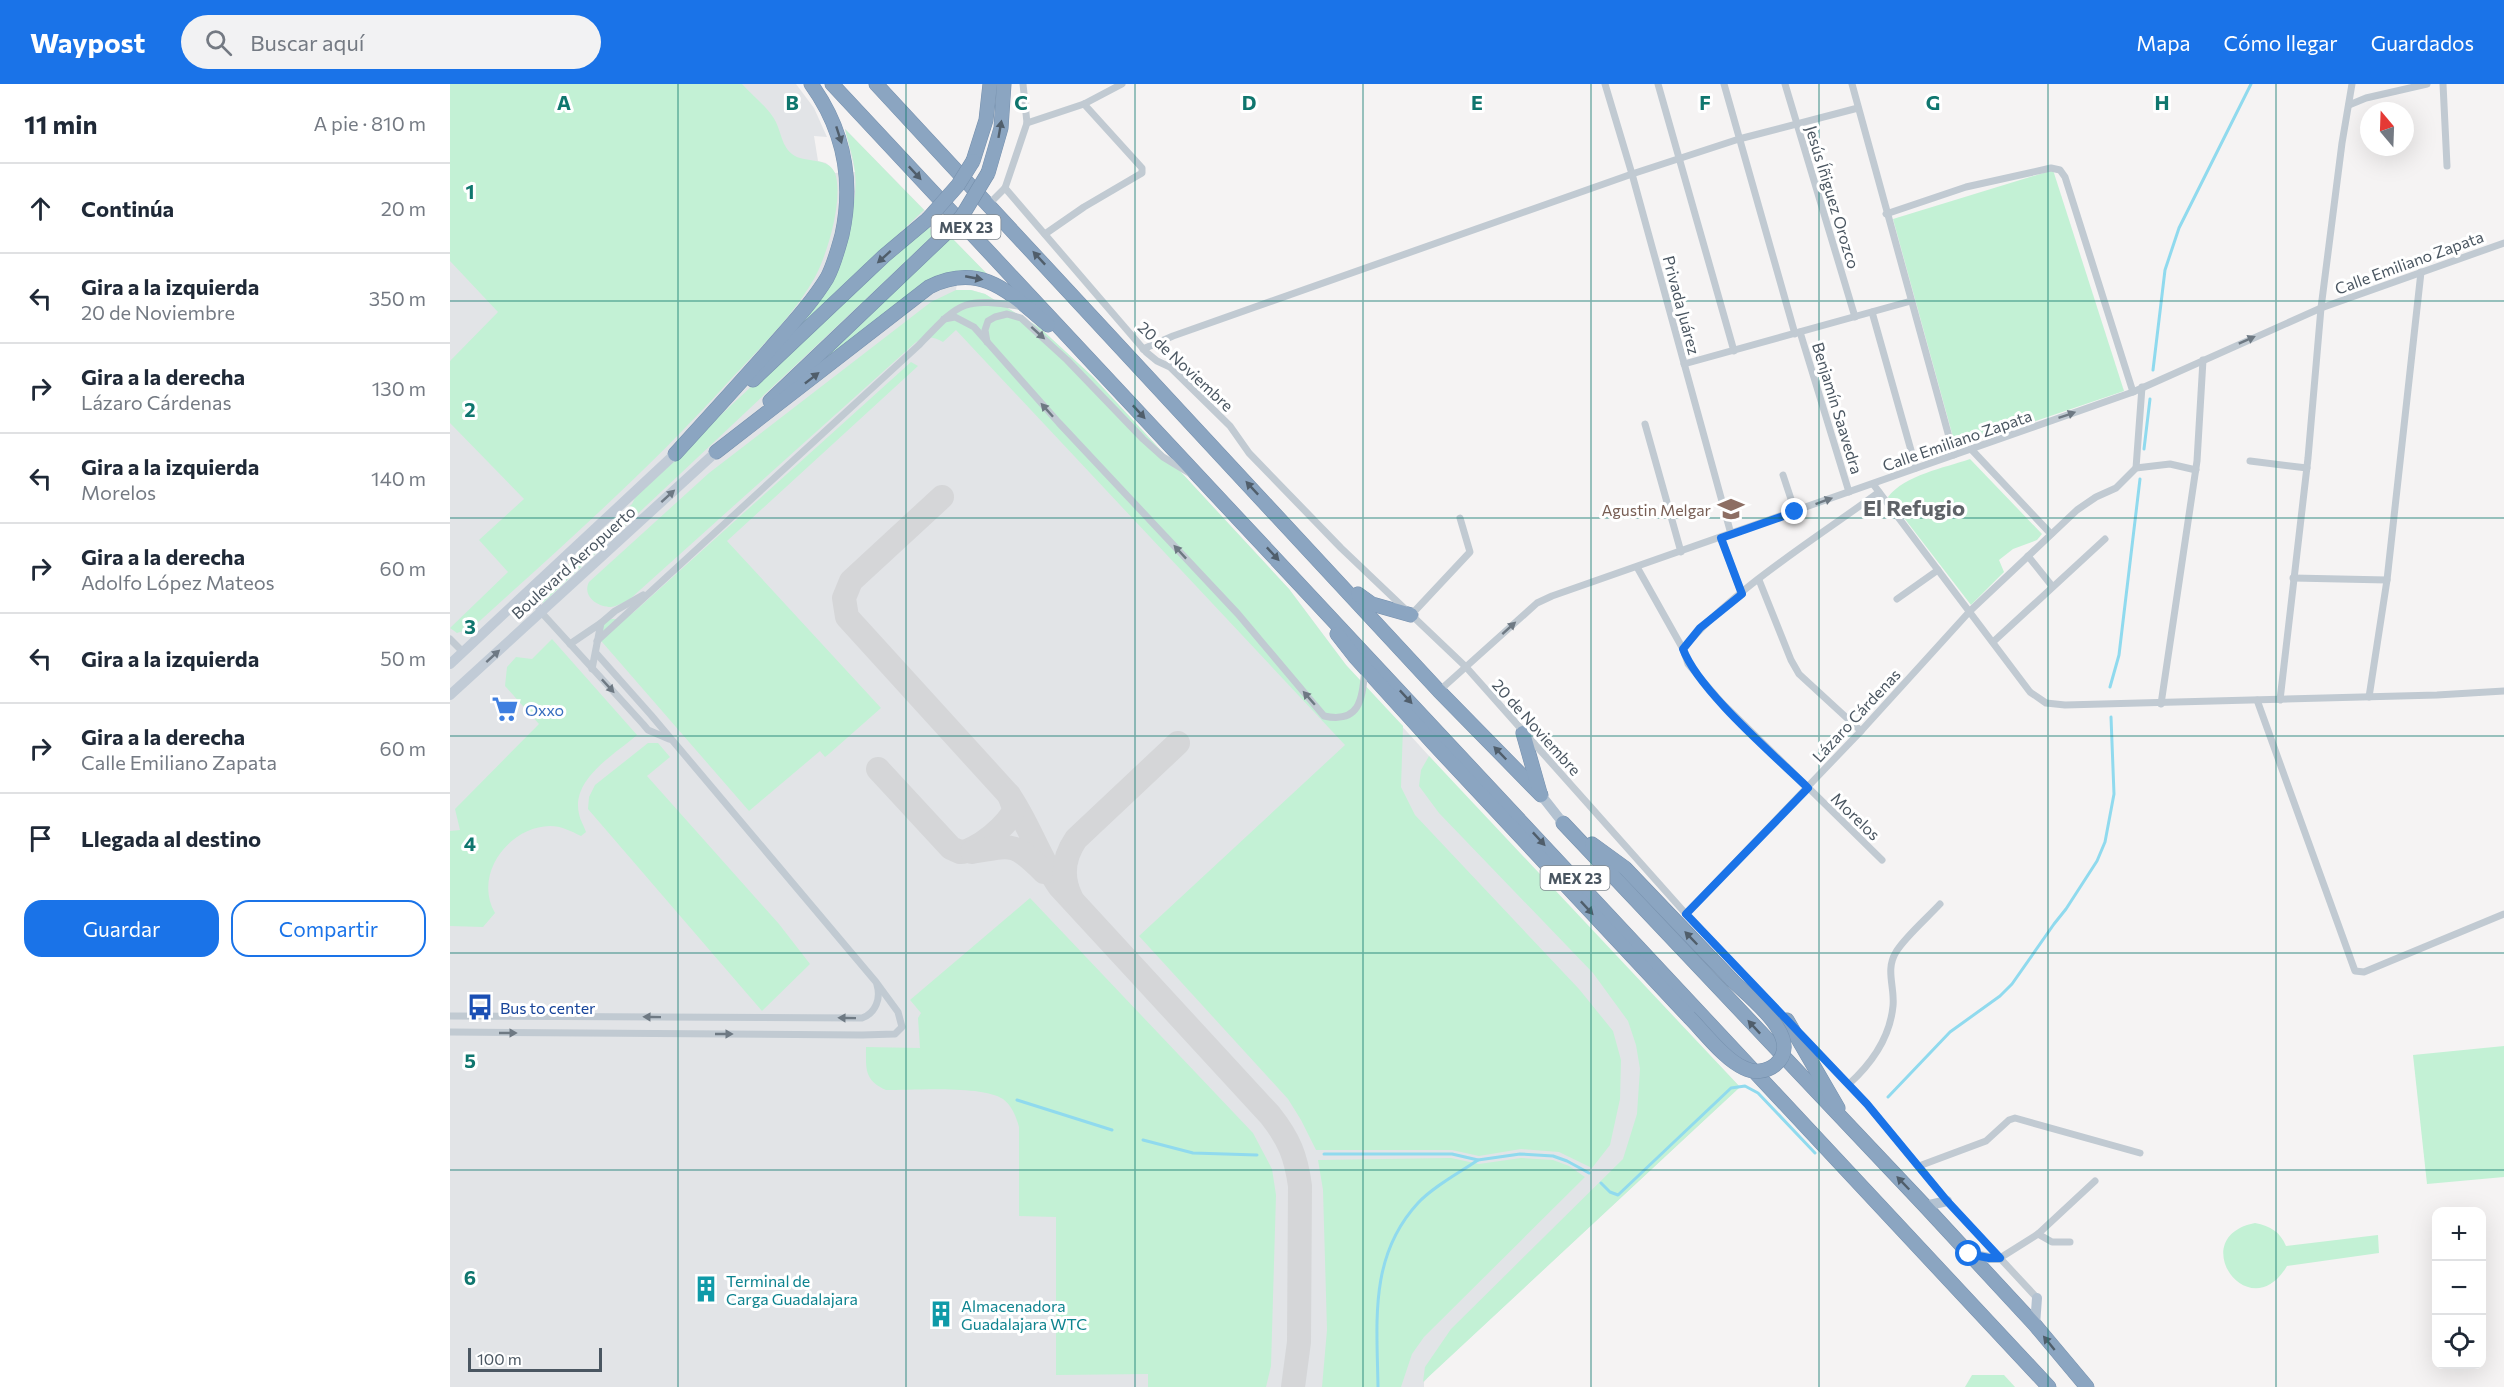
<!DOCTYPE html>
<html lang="es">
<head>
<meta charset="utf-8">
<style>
	body { margin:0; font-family:Commissioner,sans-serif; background:#f2f2f3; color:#1f2937 }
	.controls { position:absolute; right:18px; bottom:18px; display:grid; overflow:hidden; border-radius:12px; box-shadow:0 6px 24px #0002 }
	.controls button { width:54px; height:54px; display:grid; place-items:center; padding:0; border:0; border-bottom:2px solid #e0e1e3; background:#fff; color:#1f2937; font:30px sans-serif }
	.compass { position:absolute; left:1910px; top:18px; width:54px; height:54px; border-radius:50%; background:#fff; box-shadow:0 6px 24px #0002; rotate:341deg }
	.scale { position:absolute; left:18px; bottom:15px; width:134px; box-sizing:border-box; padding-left:6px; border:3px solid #4a5661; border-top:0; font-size:16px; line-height:21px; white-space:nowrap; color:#4a5661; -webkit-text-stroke:4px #fff; paint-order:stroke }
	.stop { position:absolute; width:18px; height:18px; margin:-14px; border:4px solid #1a73e8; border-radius:50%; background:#fff }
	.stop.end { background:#1a73e8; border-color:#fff; box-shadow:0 2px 6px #0008 }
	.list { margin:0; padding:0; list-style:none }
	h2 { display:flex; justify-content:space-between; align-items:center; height:78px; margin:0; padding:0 24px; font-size:26px }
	h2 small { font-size:20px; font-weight:400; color:#747a83 }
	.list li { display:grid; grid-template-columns:39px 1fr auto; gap:18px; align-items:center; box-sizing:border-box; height:90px; padding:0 24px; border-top:2px solid #e0e1e3 }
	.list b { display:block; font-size:22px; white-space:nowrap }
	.list p { margin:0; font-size:20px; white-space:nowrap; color:#747a83 }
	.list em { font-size:20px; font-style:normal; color:#747a83 }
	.actions { display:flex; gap:12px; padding:18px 24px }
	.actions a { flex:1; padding:14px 0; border:2px solid #1a73e8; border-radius:18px; text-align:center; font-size:21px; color:#1a73e8 }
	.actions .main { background:#1a73e8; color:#fff }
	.icon { flex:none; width:33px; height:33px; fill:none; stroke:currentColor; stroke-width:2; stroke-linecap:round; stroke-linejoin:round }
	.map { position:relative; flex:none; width:2054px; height:1303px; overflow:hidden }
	header { display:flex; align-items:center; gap:36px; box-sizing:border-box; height:84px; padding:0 30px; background:#1a73e8; color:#fff }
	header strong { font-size:28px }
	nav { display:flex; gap:33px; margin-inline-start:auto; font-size:21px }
	.search { width:420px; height:54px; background:#f2f2f3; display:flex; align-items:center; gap:15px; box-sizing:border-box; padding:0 21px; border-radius:33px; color:#747a83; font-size:22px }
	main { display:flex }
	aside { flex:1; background:#fff }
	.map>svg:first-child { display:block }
</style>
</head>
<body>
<header>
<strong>Waypost</strong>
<div class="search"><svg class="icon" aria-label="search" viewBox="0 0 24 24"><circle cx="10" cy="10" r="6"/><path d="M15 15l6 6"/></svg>Buscar aquí</div>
<nav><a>Mapa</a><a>Cómo llegar</a><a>Guardados</a></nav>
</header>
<main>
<aside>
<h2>11 min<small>A pie · 810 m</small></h2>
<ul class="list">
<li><svg class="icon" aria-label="ahead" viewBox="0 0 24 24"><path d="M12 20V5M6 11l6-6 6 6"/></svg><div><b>Continúa</b></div><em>20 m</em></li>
<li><svg class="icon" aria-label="left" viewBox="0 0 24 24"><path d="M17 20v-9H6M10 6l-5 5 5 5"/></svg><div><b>Gira a la izquierda</b><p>20 de Noviembre</p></div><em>350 m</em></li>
<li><svg class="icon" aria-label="right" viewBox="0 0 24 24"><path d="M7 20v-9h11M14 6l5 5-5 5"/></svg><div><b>Gira a la derecha</b><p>Lázaro Cárdenas</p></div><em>130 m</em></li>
<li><svg class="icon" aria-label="left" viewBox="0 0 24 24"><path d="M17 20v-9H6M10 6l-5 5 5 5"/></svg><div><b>Gira a la izquierda</b><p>Morelos</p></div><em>140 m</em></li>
<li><svg class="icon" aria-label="right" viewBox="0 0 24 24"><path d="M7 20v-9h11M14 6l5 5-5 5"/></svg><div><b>Gira a la derecha</b><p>Adolfo López Mateos</p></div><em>60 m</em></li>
<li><svg class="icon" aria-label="left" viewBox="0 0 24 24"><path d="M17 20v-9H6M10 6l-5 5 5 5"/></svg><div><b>Gira a la izquierda</b></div><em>50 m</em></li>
<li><svg class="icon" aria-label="right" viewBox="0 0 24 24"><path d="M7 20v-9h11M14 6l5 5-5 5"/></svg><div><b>Gira a la derecha</b><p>Calle Emiliano Zapata</p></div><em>60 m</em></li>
<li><svg class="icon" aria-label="arrive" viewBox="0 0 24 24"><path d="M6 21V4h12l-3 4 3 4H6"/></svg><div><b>Llegada al destino</b></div></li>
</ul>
<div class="actions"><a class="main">Guardar</a><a>Compartir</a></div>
</aside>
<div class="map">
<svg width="2054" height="1303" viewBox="0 0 2054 1303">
	<rect width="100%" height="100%" fill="#f5f3f3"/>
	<path fill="#e2e4e7" d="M0,0H346L364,24L377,53L364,52L368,77L376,79L385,89L405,88L395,45L539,192L509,187L506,206H521L535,210L590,244L643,293L839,505L896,581L1064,765L1290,1003L979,1292L974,1298V1303H0Z"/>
	<g fill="#c3f1d5">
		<path d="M0,0H292C302,11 315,21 323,33C332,46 330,63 345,72C358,79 378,73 385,89C394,115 377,172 364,195C342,233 310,264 280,296C200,385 110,464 22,544L7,549L0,544L58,488L29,456L74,415L0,339V277L48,228L0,177Z"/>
		<path d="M395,45L474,126L339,253C366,204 411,147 405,89C404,75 398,59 395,45Z"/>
		<path d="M1603,86L1674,307L1506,364L1443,135Z"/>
		<path d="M476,140L485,150L93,519L90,515L92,506L182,420L188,408Z"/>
		<path d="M500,152L539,192L509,187L495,191L328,312Z"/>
		<path d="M506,206H521L535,210L590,244L643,293L839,505L896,581L953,642L951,703L965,731L1129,905L1163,947L1171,976L1170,1015L1160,1061L1142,1084L1109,1068L1071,1065L1029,1072L1002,1066H866L851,1036L838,1015L689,852L895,661L506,246L493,258C482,252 474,252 465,259L180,515C174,518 168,522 161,523C147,523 132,512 139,498L259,389L481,218Z"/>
		<path d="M461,278L468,282L277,457L431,624L380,669L375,673L370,667L299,727L146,551L158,535H172L184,528Z"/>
		<path d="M1520,375L1592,450L1587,456L1563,465L1549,476L1554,488L1521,521L1438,413C1455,391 1494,384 1520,375Z"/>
		<path d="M102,555L187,651C164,671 121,695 129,730C130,736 134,742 136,748L131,752C121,747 111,742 100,742C58,743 23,791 45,829L33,843L0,842V747L10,746L5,725L89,640L55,602L57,583L66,573L82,575Z"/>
		<path d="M198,659H208L220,673L197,692L329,840L360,880L312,927L138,725L139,713L145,701Z"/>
		<path d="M979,672L1290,1003L973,1298L975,1283L1001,1245L1173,1075L1187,1030L1190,985L1186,961L1178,937L1143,889L989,729L969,702L971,686Z"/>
		<path d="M580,814L803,1049L822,1085L826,1111L821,1282L816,1303H698V1290L606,1291V1133L569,1132V1043C566,1032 562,1022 553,1015C533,1001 463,1006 436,1006C414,996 416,985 416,963L470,964L468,934L471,929L460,916Z"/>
		<path d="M2054,962V1093L1977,1100L1963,971Z"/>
		<path d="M1001,1074L1029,1080L1071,1074L1103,1076L1119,1082L1135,1093L974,1253L962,1270L951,1303H872L877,1246L873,1106L868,1076Z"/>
		<path d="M1805,1139C1821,1142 1830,1148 1836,1162L1928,1151L1929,1169L1837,1182C1799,1246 1734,1153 1805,1139Z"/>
		<path d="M1522,1291H1554L1565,1303H1515Z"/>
	</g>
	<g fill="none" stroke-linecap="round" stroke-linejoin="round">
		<g stroke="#90daee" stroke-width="3">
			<path d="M1703,286L1715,186L1729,144L1801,0"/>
			<path d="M1694,365L1700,315"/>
			<path d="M1660,603L1669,571L1690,395"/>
			<path d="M1438,1013L1500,948L1550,912L1562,900L1604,840L1616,825L1647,777L1655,758L1664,710L1661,633"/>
			<path d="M567,1016L662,1046"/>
			<path d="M693,1056L743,1069L807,1071"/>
			<path d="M874,1070H1002L1028,1076L1070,1070L1103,1072L1117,1077L1139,1089"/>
			<path d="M1151,1099L1160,1108L1168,1111L1281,1004L1295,1002L1308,1009L1365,1069"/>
			<path d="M928,1303C927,1237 919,1172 968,1119C984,1102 1009,1089 1028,1076"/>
		</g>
		<g stroke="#d5d6d8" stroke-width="24">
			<path d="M492,413L401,497L394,514L397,533L559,711C579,740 589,773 609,802L820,1031C839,1055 846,1072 850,1102L849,1258L843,1303"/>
			<path d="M428,685L501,764L510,768C524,769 562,739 564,724L559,711"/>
			<path d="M522,768C563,761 564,758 594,788"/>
			<path d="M621,813C611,793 613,774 626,755L728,659"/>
		</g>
		<g stroke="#7690ad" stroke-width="15">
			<g id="highway">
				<path d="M382,0L1599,1303"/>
				<path d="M426,0L989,607L1091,711"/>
				<path d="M523,77L536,36L540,0"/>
				<path d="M538,89L551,44L554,0"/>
				<path d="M303,296L434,172L478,135"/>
				<path d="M320,317L493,152"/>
				<path d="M266,368L479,203C531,177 560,209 598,241"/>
				<path d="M225,370C257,335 289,300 320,265C340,242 361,220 377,194C384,181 388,165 392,151C404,96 394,46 361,0"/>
				<path d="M908,510L922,520L961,531"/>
				<path d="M887,550L905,573L982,658L1239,933"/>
				<path d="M1073,649L1090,709"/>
				<path d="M1113,739L1475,1122L1585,1241L1637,1303"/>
				<path d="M1142,760L1175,784L1282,896"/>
				<path d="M1337,936L1388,1024"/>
			</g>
		</g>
		<g stroke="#c1cad2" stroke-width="7">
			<path d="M1155,0L1182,90L1281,450"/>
			<path d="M1208,0L1284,267"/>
			<path d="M1274,0L1345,250"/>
			<path d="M1335,0L1405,233"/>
			<path d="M1402,0L1504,371"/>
			<path d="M1993,0L1997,82"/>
			<path d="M1899,21L1916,14L1977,0"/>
			<path d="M577,39L634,20L672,0"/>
			<path d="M555,104L696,268L707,277L720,283L780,342L799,369L891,464L1016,583L1236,830L1339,938"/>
			<path d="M539,120L555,104L577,39L573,0"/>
			<path d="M1436,130L1516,103L1601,84L1610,86L1615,93L1683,308"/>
			<path d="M595,150L634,123L692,89V84L634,20"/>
			<path d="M1422,228L1466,384"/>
			<path d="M494,235L505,233L524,243L609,339L788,530L874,632C911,640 912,614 915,585"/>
			<path d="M1350,248L1399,408"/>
			<path d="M537,258L535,246L538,237L545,233L557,230L571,234L617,276L693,355L713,373L741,390"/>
			<path d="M693,265L723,252L1182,90L1289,55L1408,24"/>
			<path d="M1234,280L1461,217"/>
			<path d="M1195,340L1231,468"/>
			<path d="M1521,365L1601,450"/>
			<path d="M1800,377L1857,384"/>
			<path d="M1686,384L1692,303"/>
			<path d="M1333,391L1345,427"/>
			<path d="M1423,400L1580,608L1596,619L1615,621L1987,611L2054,607"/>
			<path d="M1271,454L1292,510"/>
			<path d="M1578,472L1602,502"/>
			<path d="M1187,483L1233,565L1238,580L1272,619L1432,776"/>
			<path d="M1843,494L1937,496"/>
			<path d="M1309,496L1341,576L1349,590L1411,647"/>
			<path d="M92,500C83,509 84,517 91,528L193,640L198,646L219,655"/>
			<path d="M1447,515L1488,486"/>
			<path d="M961,531L1020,468L1010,434"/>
			<path d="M0,555L13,568"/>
			<path d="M147,557L469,261C511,217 512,213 574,223"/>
			<path d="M1543,558L1655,455"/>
			<path d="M120,560L151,539"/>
			<path d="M1233,565C1281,506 1367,454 1429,408"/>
			<path d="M142,585L151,539L165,527L193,511"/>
			<path d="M989,607L1087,519L1102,512L1683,308L1871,224L2054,159"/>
			<path d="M1919,613L1937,496L1971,188"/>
			<path d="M1807,616L1905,887L1914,888L2054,830"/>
			<path d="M1830,616L1858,374L1871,224L1892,59L1902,0"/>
			<path d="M1711,620L1747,377L1753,276"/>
			<path d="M1236,830L1411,647L1520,527L1627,426L1646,413L1666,404L1686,384L1720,380L1746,386"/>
			<path d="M0,932L412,934C426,929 431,914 427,901"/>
			<path d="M0,948L412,951L445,950L452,943L448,928L426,898L201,631L146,569"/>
			<path d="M1351,950L1417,1020L1497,1117L1587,1214"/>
			<path d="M1399,1000C1421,980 1440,953 1443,922C1445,903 1435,886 1446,868C1454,854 1478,833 1490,820"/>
			<path d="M1469,1082L1536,1057L1559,1036L1565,1034L1690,1069"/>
			<path d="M1588,1150L1602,1158H1620"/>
			<path d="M1550,1174L1588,1150L1645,1097"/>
		</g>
		<g stroke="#c1cbd6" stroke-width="10">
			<path d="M0,580L225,370"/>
			<path d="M0,611L266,368"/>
		</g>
		<g stroke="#b3c2d1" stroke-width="10">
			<path d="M1091,711L1113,739"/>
			<path d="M1475,1122L1497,1117"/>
			<path d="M1519,1170L1539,1174H1550"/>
			<path d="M1585,1241L1587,1214"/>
		</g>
		<use href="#highway" stroke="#8ba5c1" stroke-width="14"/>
		<g stroke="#7690ad" stroke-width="15" stroke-linecap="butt">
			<g id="highway-bridge">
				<path d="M478,135L508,101L523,77"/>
				<path d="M493,152L512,132L538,89"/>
				<path d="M1239,933C1254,948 1275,976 1294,984C1304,989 1316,988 1325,981C1356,955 1299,913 1282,896"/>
			</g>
		</g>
		<use href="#highway-bridge" stroke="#8ba5c1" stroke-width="14"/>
	</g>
	<defs><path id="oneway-solid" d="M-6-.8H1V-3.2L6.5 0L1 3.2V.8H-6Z" transform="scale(1.5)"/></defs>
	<g fill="#505e6b">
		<use href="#oneway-solid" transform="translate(550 45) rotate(-80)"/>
		<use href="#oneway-solid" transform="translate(389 51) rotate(72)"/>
		<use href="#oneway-solid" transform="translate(465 89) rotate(47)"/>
		<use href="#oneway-solid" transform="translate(434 173) rotate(138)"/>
		<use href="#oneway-solid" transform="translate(589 174) rotate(-133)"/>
		<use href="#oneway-solid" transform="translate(524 194) rotate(11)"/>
		<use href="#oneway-solid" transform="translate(362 294) rotate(-38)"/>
		<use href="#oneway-solid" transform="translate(689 328) rotate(47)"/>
		<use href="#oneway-solid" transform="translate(802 404) rotate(-133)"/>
		<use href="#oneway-solid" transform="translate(823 470) rotate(47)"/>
		<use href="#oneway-solid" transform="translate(956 613) rotate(47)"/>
		<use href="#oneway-solid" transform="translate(1050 669) rotate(-134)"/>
		<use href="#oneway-solid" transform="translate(1089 755) rotate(47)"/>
		<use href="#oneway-solid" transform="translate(1137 824) rotate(47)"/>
		<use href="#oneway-solid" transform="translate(1241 854) rotate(-134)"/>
		<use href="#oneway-solid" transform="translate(1304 943) rotate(-133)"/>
		<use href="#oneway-solid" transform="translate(1453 1099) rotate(-134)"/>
		<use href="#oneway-solid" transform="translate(1599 1259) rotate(-129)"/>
	</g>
	<g fill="#6e7983">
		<use href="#oneway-solid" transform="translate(588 249) rotate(42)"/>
		<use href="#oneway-solid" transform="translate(1797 256) rotate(-24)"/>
		<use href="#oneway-solid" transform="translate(597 326) rotate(-132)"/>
		<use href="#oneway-solid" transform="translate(1617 331) rotate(-19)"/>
		<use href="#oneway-solid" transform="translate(1374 417) rotate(-20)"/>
		<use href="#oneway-solid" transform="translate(730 468) rotate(-133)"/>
		<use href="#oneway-solid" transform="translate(1059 544) rotate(-42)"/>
		<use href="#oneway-solid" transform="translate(158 602) rotate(47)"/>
		<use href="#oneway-solid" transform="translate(859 614) rotate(-131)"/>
		<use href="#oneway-solid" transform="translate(202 933) rotate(-179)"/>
		<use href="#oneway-solid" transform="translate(397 934) rotate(-179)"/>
		<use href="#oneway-solid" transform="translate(58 949)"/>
		<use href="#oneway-solid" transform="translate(274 950)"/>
	</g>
	<g fill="#6e7984">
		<use href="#oneway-solid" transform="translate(218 412) rotate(-42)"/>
		<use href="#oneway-solid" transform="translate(43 572) rotate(-42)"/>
	</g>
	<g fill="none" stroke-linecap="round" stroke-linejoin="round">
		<path stroke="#1a73e8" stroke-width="8" d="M1345,428L1271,454L1292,510L1250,544L1233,565C1248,606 1324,671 1358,704L1236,830L1417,1020L1497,1117L1550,1174H1539L1519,1170"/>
	</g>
	<path fill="none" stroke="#0f766e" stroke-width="1.5" stroke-opacity="0.55" d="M228,0V1303M456,0V1303M685,0V1303M913,0V1303M1141,0V1303M1369,0V1303M1598,0V1303M1826,0V1303M0,217H2054M0,434H2054M0,652H2054M0,869H2054M0,1086H2054"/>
	<defs>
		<g id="school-bare" transform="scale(2.07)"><path d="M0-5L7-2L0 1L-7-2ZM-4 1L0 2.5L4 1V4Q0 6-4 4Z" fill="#8d6e63" stroke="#fff" stroke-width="2.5" paint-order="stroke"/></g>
		<g id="supermarket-bare" transform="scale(2.07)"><path d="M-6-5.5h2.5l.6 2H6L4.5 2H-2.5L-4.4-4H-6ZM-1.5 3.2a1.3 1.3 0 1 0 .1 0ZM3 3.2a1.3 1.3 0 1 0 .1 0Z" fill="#3f7fe0" stroke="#fff" stroke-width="2.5" paint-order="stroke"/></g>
		<g id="bus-bare" transform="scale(2.07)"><path d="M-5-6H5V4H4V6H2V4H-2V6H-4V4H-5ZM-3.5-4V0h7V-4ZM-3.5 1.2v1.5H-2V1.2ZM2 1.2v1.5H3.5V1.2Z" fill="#1a4fb4" stroke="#fff" stroke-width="2.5" paint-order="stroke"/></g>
		<g id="building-bare" transform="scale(2.07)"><path d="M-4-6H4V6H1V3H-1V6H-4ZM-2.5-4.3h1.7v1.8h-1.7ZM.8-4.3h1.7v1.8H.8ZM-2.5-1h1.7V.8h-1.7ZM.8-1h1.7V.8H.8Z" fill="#0f9aa8" stroke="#fff" stroke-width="2.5" paint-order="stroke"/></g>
	</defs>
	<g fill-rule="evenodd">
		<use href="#school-bare" x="1281" y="425"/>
		<use href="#supermarket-bare" x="55" y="625"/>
		<use href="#bus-bare" x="30" y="923"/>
		<use href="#building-bare" x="256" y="1205"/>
		<use href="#building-bare" x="491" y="1230"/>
	</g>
	<g text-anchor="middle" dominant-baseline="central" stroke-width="6" stroke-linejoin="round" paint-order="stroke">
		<g fill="#fff" stroke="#808990" stroke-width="1.5">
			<rect x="481.5" y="131" width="69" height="24" rx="4.5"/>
			<rect x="1090.5" y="782" width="69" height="24" rx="4.5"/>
		</g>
		<g font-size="15" font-weight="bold" fill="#4a5661">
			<text x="516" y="143">MEX 23</text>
			<text x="1125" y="794">MEX 23</text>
		</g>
		<g font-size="16" fill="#4a5661" stroke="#fff">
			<text transform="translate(1383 113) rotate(73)">Jesús Íñiguez Orozco</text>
			<text transform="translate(1959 178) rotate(-20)">Calle Emiliano Zapata</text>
			<text transform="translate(1232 221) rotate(75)">Privada Juárez</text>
			<text transform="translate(736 282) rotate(43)">20 de Noviembre</text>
			<text transform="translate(1388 324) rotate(73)">Benjamín Saavedra</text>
			<text transform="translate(1507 356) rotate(-19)">Calle Emiliano Zapata</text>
			<text transform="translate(123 478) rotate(-42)">Boulevard Aeropuerto</text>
			<text transform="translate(1406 631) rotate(-47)">Lázaro Cárdenas</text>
			<text transform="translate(1087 643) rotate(48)">20 de Noviembre</text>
			<text transform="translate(1406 732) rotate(44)">Morelos</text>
		</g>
		<g font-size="16" fill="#785e54" stroke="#fff" text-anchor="end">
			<text x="1261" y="425">Agustin Melgar</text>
		</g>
		<g font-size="16" fill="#366cbe" stroke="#fff" text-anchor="start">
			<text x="75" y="625">Oxxo</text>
		</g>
		<g font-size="16" fill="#164399" stroke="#fff" text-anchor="start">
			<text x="50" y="923">Bus to center</text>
		</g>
		<g font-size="16" fill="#0d838f" stroke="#fff" text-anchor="start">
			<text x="276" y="1196">Terminal de<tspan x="276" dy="18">Carga Guadalajara</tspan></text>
			<text x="511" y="1221">Almacenadora<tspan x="511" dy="18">Guadalajara WTC</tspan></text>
		</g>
		<g font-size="22" font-weight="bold" fill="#5f6368" stroke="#fff">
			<text x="1464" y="423">El Refugio</text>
		</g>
	</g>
	<g font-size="20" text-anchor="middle" font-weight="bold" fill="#0f766e" stroke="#fff" stroke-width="6" stroke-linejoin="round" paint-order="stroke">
		<text x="114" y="26">A</text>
		<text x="342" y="26">B</text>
		<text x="571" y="26">C</text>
		<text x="799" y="26">D</text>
		<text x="1027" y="26">E</text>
		<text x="1255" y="26">F</text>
		<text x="1483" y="26">G</text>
		<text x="1712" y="26">H</text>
		<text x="20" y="115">1</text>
		<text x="20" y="333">2</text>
		<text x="20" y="550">3</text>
		<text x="20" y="767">4</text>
		<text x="20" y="984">5</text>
		<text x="20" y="1201">6</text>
	</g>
</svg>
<div class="controls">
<button>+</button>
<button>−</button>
<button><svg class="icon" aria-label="locate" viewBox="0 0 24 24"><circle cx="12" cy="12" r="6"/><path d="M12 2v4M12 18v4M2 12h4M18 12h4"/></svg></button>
</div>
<svg class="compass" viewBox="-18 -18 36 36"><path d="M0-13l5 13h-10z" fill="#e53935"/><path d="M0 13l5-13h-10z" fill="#747a83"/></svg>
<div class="scale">100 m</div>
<div class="stop" style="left:1519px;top:1170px"></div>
<div class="stop end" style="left:1345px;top:428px"></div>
</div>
</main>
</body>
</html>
